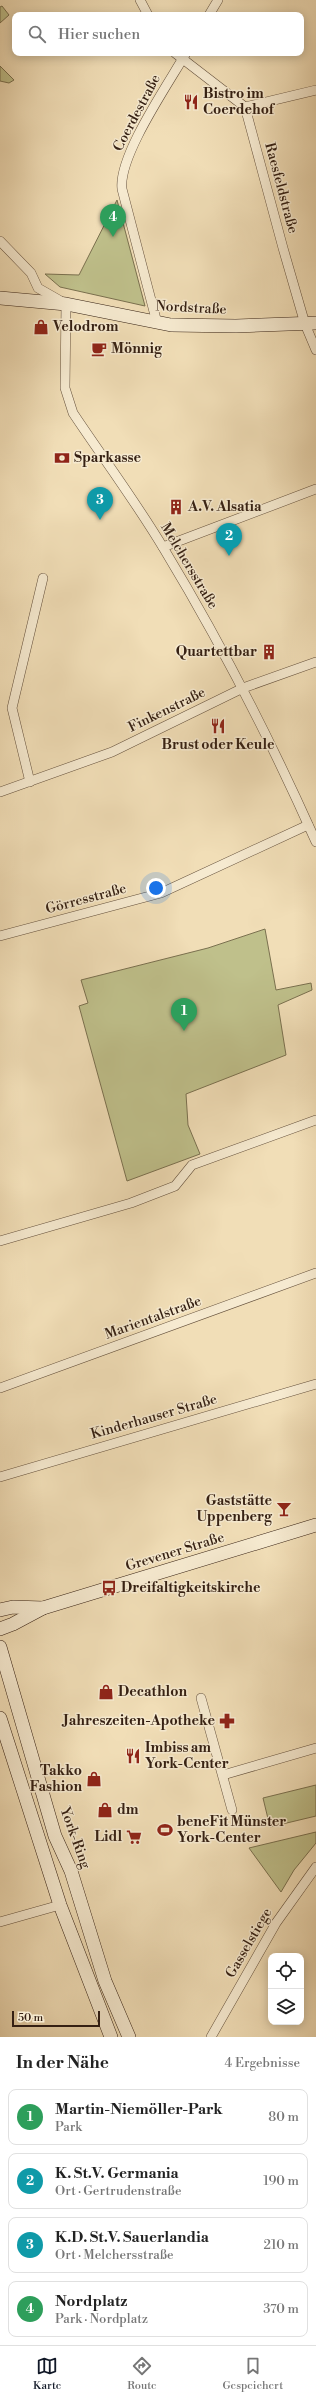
<!DOCTYPE html>
<html lang="de">
<head>
<meta charset="utf-8">
<style>
	body { margin:0; font-family:"Libre Bodoni",serif; background:#f2f2f2; color:#222 }
	.controls { position:absolute; right:12px; bottom:12px; display:grid; overflow:hidden; border-radius:8px; box-shadow:0 2px 10px #0003 }
	.controls button { width:36px; height:36px; display:grid; place-items:center; padding:0; border:0; border-bottom:1px solid #e0e0e0; background:#fff; color:#222; font:20px sans-serif }
	.scale { position:absolute; left:12px; bottom:10px; width:88px; box-sizing:border-box; padding-left:4px; border:2px solid #352013; border-top:0; font-size:11px; line-height:14px; white-space:nowrap; color:#352013; -webkit-text-stroke:3px #f6ead0; paint-order:stroke }
	.you { position:absolute; left:156px; top:888px; width:14px; height:14px; margin:-10px; border:3px solid #fff; border-radius:50%; background:#1a73e8; box-shadow:0 0 0 6px #1a73e833 }
	.badge { display:grid; place-items:center; width:26px; height:26px; border-radius:50%; background:#111827; color:#fff; font-size:13px; font-weight:700 }
	.pin { position:absolute; translate:-50% -33px; filter:drop-shadow(0 1px 2px #0008) }
	.pin::after { content:''; position:absolute; top:21px; width:14px; height:12px; background:inherit; clip-path:polygon(0 0,100% 0,50% 100%) }
	.list { margin:0; padding:0; list-style:none }
	h2 { display:flex; justify-content:space-between; align-items:center; height:52px; margin:0; padding:0 16px; font-size:17px }
	h2 small { font-size:13px; font-weight:400; color:#767676 }
	.list li { display:grid; grid-template-columns:26px 1fr auto; gap:12px; align-items:center; box-sizing:border-box; height:56px; margin:0 8px 8px; padding:0 8px; border:1px solid #e0e0e0; border-radius:8px }
	.list b { display:block; font-size:15px; white-space:nowrap }
	.list p { margin:0; font-size:13px; white-space:nowrap; color:#767676 }
	.list em { font-size:13px; font-style:normal; color:#767676 }
	.icon { flex:none; width:22px; height:22px; fill:none; stroke:currentColor; stroke-width:2; stroke-linecap:round; stroke-linejoin:round }
	.map { position:relative; flex:none; width:316px; height:2037px; overflow:hidden }
	.search { position:absolute; background:#fff; box-shadow:0 2px 10px #0003; left:12px; right:12px; top:12px; height:44px; display:flex; align-items:center; gap:10px; box-sizing:border-box; padding:0 14px; border-radius:8px; color:#767676; font-size:15px }
	.sheet { height:308px; background:#fff }
	nav { display:flex; justify-content:space-around; align-items:center; box-sizing:border-box; height:56px; border-top:1px solid #e0e0e0; background:#fff; font-size:11px; color:#767676 }
	nav a { display:grid; justify-items:center; gap:2px }
	nav .on { color:#111827 }
	.map>svg:first-child { display:block }
</style>
</head>
<body>
<div class="map">
<svg width="316" height="2037" viewBox="0 0 316 2037">
	<rect width="100%" height="100%" fill="#f1deb7"/>
	<filter id="stains"><feTurbulence type="fractalNoise" baseFrequency=".005" numOctaves="4"/><feColorMatrix values="0 0 0 0 .2 0 0 0 0 .09 0 0 0 0 .02 0 0 0 .5 -.17"/></filter>
	<radialGradient id="worn" r=".72"><stop offset=".6" stop-color="#630" stop-opacity="0"/><stop offset="1" stop-color="#630" stop-opacity=".3"/></radialGradient>
	<g fill="#bfc08b" stroke="#7a704f">
		<path d="M2,6L9,15L0,23V7Z"/>
		<path d="M0,66L14,80L9,83L0,81Z"/>
		<path d="M117,200L145,306L60,287L45,274L79,275Z"/>
		<path d="M265,929L276,990L311,983L312,990L278,1005L286,1055L186,1094L188,1125L200,1154L127,1181L79,1006L88,1003L81,980L208,948Z"/>
		<path d="M316,1785V1816L270,1827L263,1798Z"/>
		<path d="M316,1832V1843L294,1870L281,1892L249,1848Z"/>
	</g>
	<g fill="none" stroke-linecap="round" stroke-linejoin="round">
		<g stroke="#64503c" stroke-width="10">
			<g id="street">
				<path d="M140,0L148,15"/>
				<path d="M209,15L218,0"/>
				<path d="M175,53L245,107L283,248L305,324L316,350"/>
				<path d="M245,107L316,90"/>
				<path d="M0,241L31,273L38,288L66,304L65,388L73,413C103,458 136,502 164,549C221,643 271,741 316,842"/>
				<path d="M157,323L122,189C118,156 169,83 186,53"/>
				<path d="M163,547L316,489"/>
				<path d="M30,782L12,708L43,578"/>
				<path d="M0,792L112,752L243,688L316,662"/>
				<path d="M0,936L161,893L308,825"/>
				<path d="M0,1241L131,1203L175,1186L192,1165L316,1120"/>
				<path d="M0,1388L316,1273"/>
				<path d="M0,1477L316,1384"/>
				<path d="M201,1698L232,1810"/>
				<path d="M223,1775L316,1748"/>
				<path d="M0,1922L60,1905"/>
				<path d="M211,2037L276,1923L316,1867"/>
			</g>
		</g>
		<g stroke="#352013" stroke-width="14">
			<g id="secondary">
				<path d="M0,298L66,304L171,325L236,326L316,323"/>
				<path d="M0,1610L13,1607L43,1608"/>
				<path d="M0,1629L13,1624L43,1608L316,1525"/>
				<path d="M0,1647L55,1836L71,1871L105,1981L129,2037"/>
				<path d="M0,1718L60,1905L111,2037"/>
			</g>
		</g>
		<use href="#street" stroke="#f6ead0" stroke-width="9"/>
		<use href="#secondary" stroke="#f6ead0" stroke-width="13"/>
	</g>
	<defs>
		<g id="restaurant-bare" transform="scale(1.2)"><path d="M-5-6h1v4h1v-4h1v4h1v-4h1v5L-1.5 .5V6h-2V.5L-5-1ZM5-6V6H3V1.5H1.5Q1.5-4 5-6Z" fill="#8f2418" stroke="#f6ead0" stroke-width="2.5" paint-order="stroke"/></g>
		<g id="shop-bare" transform="scale(1.2)"><path d="M-5-2.5h2.3a2.7 3.5 0 0 1 5.4 0H5L5.5 6h-11ZM-1.5-2.5h3a1.5 2.3 0 0 0-3 0Z" fill="#8f2418" stroke="#f6ead0" stroke-width="2.5" paint-order="stroke"/></g>
		<g id="cafe-bare" transform="scale(1.2)"><path d="M-5.5-4.5H6V0H3Q3 3.5 0 3.5H-2.5Q-5.5 3.5-5.5 0ZM3-3.2v2h1.7v-2ZM-6 4.5H4V6H-6Z" fill="#8f2418" stroke="#f6ead0" stroke-width="2.5" paint-order="stroke"/></g>
		<g id="bank-bare" transform="scale(1.2)"><path d="M-6-4H6V4H-6ZM0-2.3a2.3 2.3 0 1 0 0 4.6a2.3 2.3 0 1 0 0-4.6Z" fill="#8f2418" stroke="#f6ead0" stroke-width="2.5" paint-order="stroke"/></g>
		<g id="building-bare" transform="scale(1.2)"><path d="M-4-6H4V6H1V3H-1V6H-4ZM-2.5-4.3h1.7v1.8h-1.7ZM.8-4.3h1.7v1.8H.8ZM-2.5-1h1.7V.8h-1.7ZM.8-1h1.7V.8H.8Z" fill="#8f2418" stroke="#f6ead0" stroke-width="2.5" paint-order="stroke"/></g>
		<g id="bar-bare" transform="scale(1.2)"><path d="M-6-5H6L.8 .8V4.5H3.5V6h-7V4.5H-.8V.8Z" fill="#8f2418" stroke="#f6ead0" stroke-width="2.5" paint-order="stroke"/></g>
		<g id="bus-bare" transform="scale(1.2)"><path d="M-5-6H5V4H4V6H2V4H-2V6H-4V4H-5ZM-3.5-4V0h7V-4ZM-3.5 1.2v1.5H-2V1.2ZM2 1.2v1.5H3.5V1.2Z" fill="#8f2418" stroke="#f6ead0" stroke-width="2.5" paint-order="stroke"/></g>
		<g id="pharmacy-bare" transform="scale(1.2)"><path d="M-2-6h4v4h4v4h-4v4h-4v-4h-4v-4h4Z" fill="#8f2418" stroke="#f6ead0" stroke-width="2.5" paint-order="stroke"/></g>
		<g id="stadium-bare" transform="scale(1.2)"><path d="M0-5a6.5 5 0 1 0 0 10a6.5 5 0 1 0 0-10ZM-3.5-1.8h7v3.6h-7Z" fill="#8f2418" stroke="#f6ead0" stroke-width="2.5" paint-order="stroke"/></g>
		<g id="supermarket-bare" transform="scale(1.2)"><path d="M-6-5.5h2.5l.6 2H6L4.5 2H-2.5L-4.4-4H-6ZM-1.5 3.2a1.3 1.3 0 1 0 .1 0ZM3 3.2a1.3 1.3 0 1 0 .1 0Z" fill="#8f2418" stroke="#f6ead0" stroke-width="2.5" paint-order="stroke"/></g>
	</defs>
	<g fill-rule="evenodd">
		<use href="#restaurant-bare" x="191" y="102"/>
		<use href="#shop-bare" x="41" y="327"/>
		<use href="#cafe-bare" x="99" y="349"/>
		<use href="#bank-bare" x="62" y="458"/>
		<use href="#building-bare" x="176" y="507"/>
		<use href="#building-bare" x="269" y="652"/>
		<use href="#restaurant-bare" x="218" y="726"/>
		<use href="#bar-bare" x="284" y="1509"/>
		<use href="#bus-bare" x="109" y="1588"/>
		<use href="#shop-bare" x="106" y="1692"/>
		<use href="#pharmacy-bare" x="227" y="1721"/>
		<use href="#restaurant-bare" x="133" y="1756"/>
		<use href="#shop-bare" x="94" y="1779"/>
		<use href="#shop-bare" x="105" y="1810"/>
		<use href="#stadium-bare" x="165" y="1830"/>
		<use href="#supermarket-bare" x="134" y="1837"/>
	</g>
	<g text-anchor="middle" dominant-baseline="central" stroke-width="3" stroke-linejoin="round" paint-order="stroke">
		<g font-size="14" font-weight="bold" fill="#352013" stroke="#f6ead0" text-anchor="start">
			<text x="203" y="94">Bistro im<tspan x="203" dy="16">Coerdehof</tspan></text>
			<text x="53" y="327">Velodrom</text>
			<text x="111" y="349">Mönnig</text>
			<text x="74" y="458">Sparkasse</text>
			<text x="188" y="507">A.V. Alsatia</text>
			<text x="257" y="652" text-anchor="end">Quartettbar</text>
			<text x="218" y="745" text-anchor="middle">Brust oder Keule</text>
			<text x="272" y="1501" text-anchor="end">Gaststätte<tspan x="272" dy="16">Uppenberg</tspan></text>
			<text x="121" y="1588">Dreifaltigkeitskirche</text>
			<text x="118" y="1692">Decathlon</text>
			<text x="215" y="1721" text-anchor="end">Jahreszeiten-Apotheke</text>
			<text x="145" y="1748">Imbiss am<tspan x="145" dy="16">York-Center</tspan></text>
			<text x="82" y="1771" text-anchor="end">Takko<tspan x="82" dy="16">Fashion</tspan></text>
			<text x="117" y="1810">dm</text>
			<text x="177" y="1822">beneFit Münster<tspan x="177" dy="16">York-Center</tspan></text>
			<text x="122" y="1837" text-anchor="end">Lidl</text>
		</g>
		<g font-size="14" fill="#352013" stroke="#f6ead0">
			<text transform="translate(137 113) rotate(-62)">Coerdestraße</text>
			<text transform="translate(281 188) rotate(75)">Raesfeldstraße</text>
			<text transform="translate(191 308) rotate(3)">Nordstraße</text>
			<text transform="translate(189 566) rotate(59)">Melchersstraße</text>
			<text transform="translate(167 710) rotate(-26)">Finkenstraße</text>
			<text transform="translate(86 899) rotate(-15)">Görresstraße</text>
			<text transform="translate(153 1318) rotate(-20)">Marientalstraße</text>
			<text transform="translate(154 1417) rotate(-16)">Kinderhauser Straße</text>
			<text transform="translate(175 1552) rotate(-17)">Grevener Straße</text>
			<text transform="translate(75 1838) rotate(70)">York-Ring</text>
			<text transform="translate(249 1943) rotate(-60)">Gasselstiege</text>
		</g>
	</g>
	<rect width="100%" height="100%" filter="url(#stains)"/>
	<rect width="100%" height="100%" fill="url(#worn)"/>
</svg>
<div class="controls">
<button><svg class="icon" aria-label="locate" viewBox="0 0 24 24"><circle cx="12" cy="12" r="6"/><path d="M12 2v4M12 18v4M2 12h4M18 12h4"/></svg></button>
<button><svg class="icon" aria-label="layers" viewBox="0 0 24 24"><path d="M12 4l9 5-9 5-9-5zM3 14l9 5 9-5"/></svg></button>
</div>
<div class="scale">50 m</div>
<div class="you"></div>
<div class="pin badge" style="left:184px;top:1031px;background:#2e9e5b">1</div>
<div class="pin badge" style="left:229px;top:556px;background:#0f9aa8">2</div>
<div class="pin badge" style="left:100px;top:520px;background:#0f9aa8">3</div>
<div class="pin badge" style="left:113px;top:237px;background:#2e9e5b">4</div>
<div class="search"><svg class="icon" aria-label="search" viewBox="0 0 24 24"><circle cx="10" cy="10" r="6"/><path d="M15 15l6 6"/></svg>Hier suchen</div>
</div>
<section class="sheet">
<h2>In der Nähe<small>4 Ergebnisse</small></h2>
<ul class="list">
<li><span class="badge" style="background:#2e9e5b">1</span><div><b>Martin-Niemöller-Park</b><p>Park</p></div><em>80 m</em></li>
<li><span class="badge" style="background:#0f9aa8">2</span><div><b>K. St.V. Germania</b><p>Ort · Gertrudenstraße</p></div><em>190 m</em></li>
<li><span class="badge" style="background:#0f9aa8">3</span><div><b>K.D. St.V. Sauerlandia</b><p>Ort · Melchersstraße</p></div><em>210 m</em></li>
<li><span class="badge" style="background:#2e9e5b">4</span><div><b>Nordplatz</b><p>Park · Nordplatz</p></div><em>370 m</em></li>
</ul>
</section>
<nav>
<a class="on"><svg class="icon" aria-label="map" viewBox="0 0 24 24"><path d="M3 6l6-2 6 2 6-2v14l-6 2-6-2-6 2zM9 4v14M15 6v14"/></svg>Karte</a>
<a><svg class="icon" aria-label="directions" viewBox="0 0 24 24"><path d="M12 3l9 9-9 9-9-9zM9 14v-3h6M13 9l2 2-2 2"/></svg>Route</a>
<a><svg class="icon" aria-label="saved" viewBox="0 0 24 24"><path d="M7 4h10v16l-5-4-5 4z"/></svg>Gespeichert</a>
</nav>
</body>
</html>
